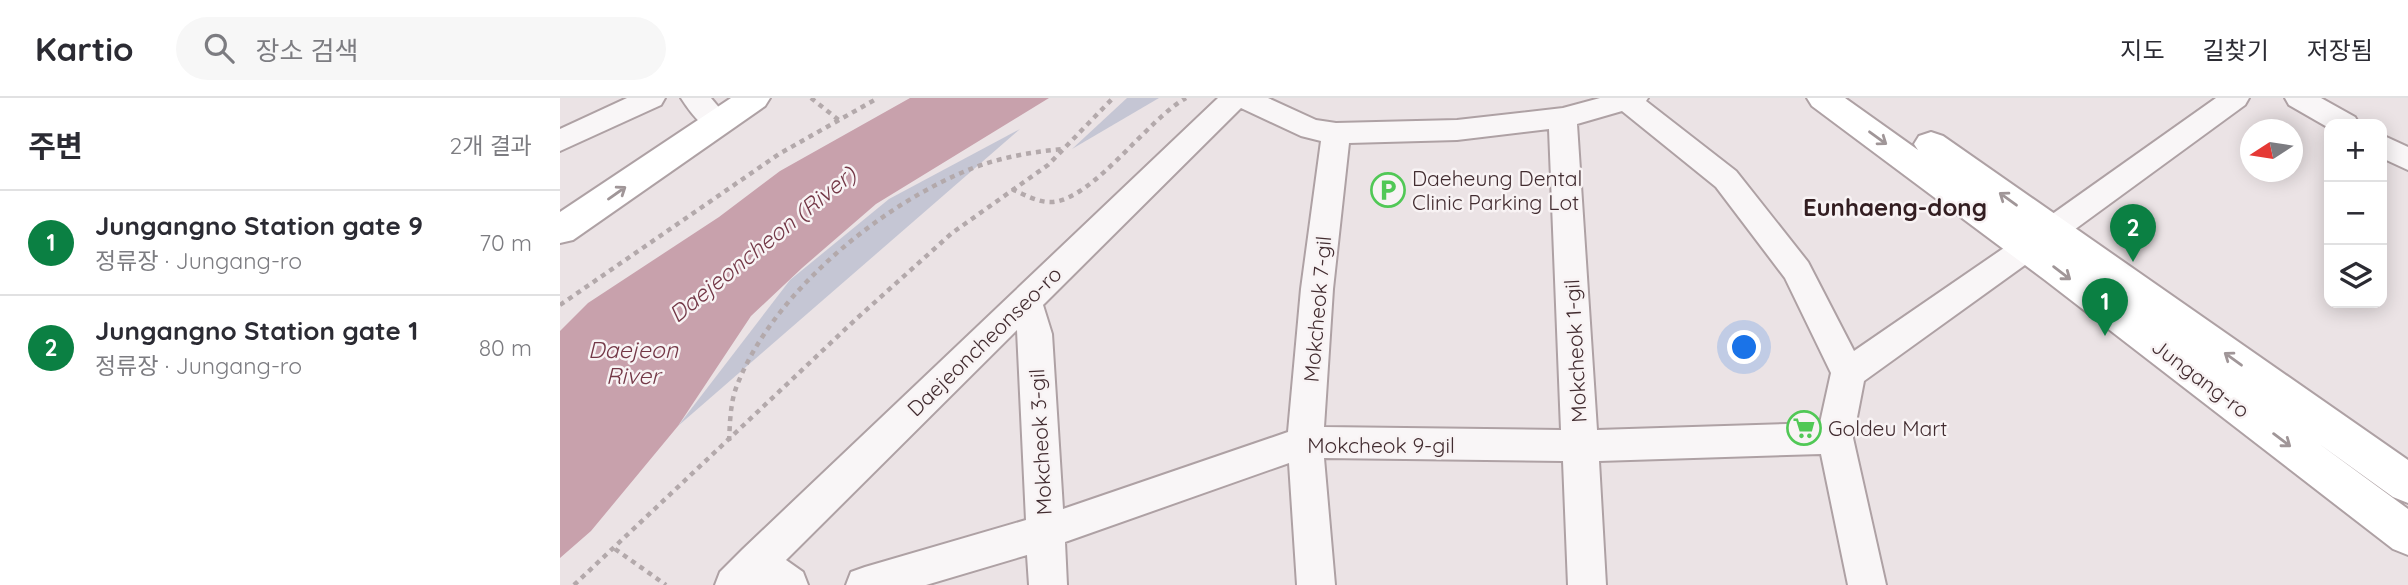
<!DOCTYPE html>
<html lang="ko">
<head>
<meta charset="utf-8">
<style>
	body { margin:0; font-family:Quicksand,"Noto Sans KR",sans-serif; background:#f7f7f7; color:#2b2b33 }
	.controls { position:absolute; right:21px; top:21px; display:grid; overflow:hidden; border-radius:14px; box-shadow:0 4px 18px #0003 }
	.controls button { width:63px; height:63px; display:grid; place-items:center; padding:0; border:0; border-bottom:2px solid #e1e1e2; background:#fff; color:#2b2b33; font:35px sans-serif }
	.compass { position:absolute; left:1680px; top:21px; width:63px; height:63px; border-radius:50%; background:#fff; box-shadow:0 4px 18px #0003; rotate:258deg }
	.you { position:absolute; left:1185px; top:250px; width:24px; height:24px; margin:-18px; border:5px solid #fff; border-radius:50%; background:#1a73e8; box-shadow:0 0 0 10px #1a73e833 }
	.badge { display:grid; place-items:center; width:46px; height:46px; border-radius:50%; background:#0b8043; color:#fff; font-size:23px; font-weight:700 }
	.pin { position:absolute; translate:-50% -58px; filter:drop-shadow(0 2px 4px #0008) }
	.pin::after { content:''; position:absolute; top:37px; width:24px; height:21px; background:inherit; clip-path:polygon(0 0,100% 0,50% 100%) }
	.list { margin:0; padding:0; list-style:none }
	h2 { display:flex; justify-content:space-between; align-items:center; height:91px; margin:0; padding:0 28px; font-size:30px }
	h2 small { font-size:23px; font-weight:400; color:#7c7c81 }
	.list li { display:grid; grid-template-columns:46px 1fr auto; gap:21px; align-items:center; box-sizing:border-box; height:105px; padding:0 28px; border-top:2px solid #e1e1e2 }
	.list b { display:block; font-size:26px; white-space:nowrap }
	.list p { margin:0; font-size:23px; white-space:nowrap; color:#7c7c81 }
	.list em { font-size:23px; font-style:normal; color:#7c7c81 }
	.icon { flex:none; width:38px; height:38px; fill:none; stroke:currentColor; stroke-width:2; stroke-linecap:round; stroke-linejoin:round }
	.map { position:relative; flex:none; width:1848px; height:487px; overflow:hidden }
	header { display:flex; align-items:center; gap:42px; box-sizing:border-box; height:98px; padding:0 35px; background:#fff; border-bottom:2px solid #e1e1e2 }
	header strong { font-size:33px }
	nav { display:flex; gap:38px; margin-inline-start:auto; font-size:24px }
	.search { width:490px; height:63px; background:#f7f7f7; display:flex; align-items:center; gap:18px; box-sizing:border-box; padding:0 24px; border-radius:38px; color:#7c7c81; font-size:26px }
	main { display:flex }
	aside { flex:1; background:#fff }
	.map>svg:first-child { display:block }
</style>
</head>
<body>
<header>
<strong>Kartio</strong>
<div class="search"><svg class="icon" aria-label="search" viewBox="0 0 24 24"><circle cx="10" cy="10" r="6"/><path d="M15 15l6 6"/></svg>장소 검색</div>
<nav><a>지도</a><a>길찾기</a><a>저장됨</a></nav>
</header>
<main>
<aside>
<h2>주변<small>2개 결과</small></h2>
<ul class="list">
<li><span class="badge">1</span><div><b>Jungangno Station gate 9</b><p>정류장 · Jungang-ro</p></div><em>70 m</em></li>
<li><span class="badge">2</span><div><b>Jungangno Station gate 1</b><p>정류장 · Jungang-ro</p></div><em>80 m</em></li>
</ul>
</aside>
<div class="map">
<svg width="1848" height="487" viewBox="0 0 1848 487">
	<rect width="100%" height="100%" fill="#ebe3e5"/>
	<g fill="#c5c6d4">
		<path d="M567,0H599L512,51Z"/>
		<path d="M460,31L118,328L230,182L329,101Z"/>
	</g>
	<path fill="#c8a1ac" d="M350,0H489L316,106L242,170L191,218L118,328L31,433L0,460V233L28,205L159,119L220,73Z"/>
	<g fill="none" stroke-linecap="round" stroke-linejoin="round">
		<g stroke="#aea1a4" stroke-width="4">
			<g id="minor">
				<path d="M67,0H105L101,7L0,53V31Z"/>
				<path d="M121,0H151L172,25L168,32C147,38 132,17 121,0Z"/>
				<path d="M658,0H708L756,22L776,25L897,22L1003,10L1040,0H1088L1086,3L1176,73L1248,164L1294,253L1457,141L1468,137L1479,141L1484,149L1479,157L1304,283L1293,340L1326,487H1288L1261,356L1039,363L1046,487H1008L1003,363L764,360L775,487H737L729,365L505,444L507,487H469L467,457L366,487H286L291,474L305,469L466,422L457,232L226,462L243,474L248,487H155L160,474L183,451ZM681,10L741,38L761,43L741,191L728,334L503,411L492,236L483,207ZM1062,13L1156,89L1225,180L1271,275L1260,325L1037,332L1017,26ZM989,31L1001,332L764,329L773,191L789,45L897,42Z"/>
				<path d="M1656,0H1689L1685,7L1503,140L1492,144L1481,140L1477,132L1481,124Z"/>
				<path d="M1725,0H1761L1795,19L1799,26H1769V30L1729,7Z"/>
				<path d="M1822,37L1848,49V72L1822,60Z"/>
			</g>
		</g>
		<g stroke="#aea1a4" stroke-width="4">
			<g id="secondary">
				<path d="M171,0H210L205,8L13,142L0,145V114Z"/>
				<path d="M1247,0H1285L1358,52L1354,46L1359,38L1371,34L1383,38L1848,362V405L1833,399L1758,345L1848,411V457L1833,451L1485,182L1252,8Z"/>
			</g>
		</g>
		<g stroke="#b3a9ab" stroke-width="4.5" stroke-dasharray="5 5" stroke-linecap="butt">
			<path d="M251,0L280,23"/>
			<path d="M452,91C465,97 479,105 493,104C534,100 588,21 626,0"/>
			<path d="M0,207L219,56L318,0"/>
			<path d="M169,343C170,326 170,307 176,290C211,196 321,106 413,70C442,59 472,54 502,51"/>
			<path d="M55,451L106,487"/>
			<path d="M14,487L295,222L392,135L488,67L553,0"/>
		</g>
		<use href="#minor" fill="#f9f6f7" fill-rule="evenodd"/>
		<use href="#secondary" fill="#fff" fill-rule="evenodd"/>
	</g>
	<defs><path id="oneway-shaft" d="M-6 0H5M1.5-3L5.5 0L1.5 3" fill="none" stroke-width="1.6" stroke-linecap="round" stroke-linejoin="round" transform="scale(1.75)"/></defs>
	<g stroke="#a09698">
		<use href="#oneway-shaft" transform="translate(1318 40) rotate(36)"/>
		<use href="#oneway-shaft" transform="translate(57 95) rotate(-35)"/>
		<use href="#oneway-shaft" transform="translate(1448 101) rotate(-144)"/>
		<use href="#oneway-shaft" transform="translate(1502 175) rotate(37)"/>
		<use href="#oneway-shaft" transform="translate(1673 261) rotate(-144)"/>
		<use href="#oneway-shaft" transform="translate(1722 342) rotate(37)"/>
	</g>
	<defs>
		<g id="parking-ring" transform="scale(1.75)"><circle r="9.5" fill="#f8f3f4" stroke="#51c856" stroke-width="1.5"/><path d="M-3.5-5.5H1a3.5 3.5 0 0 1 0 7H-1V5.5H-3.5ZM-1-3.4V-.6H.8a1.4 1.4 0 0 0 0-2.8Z" fill="#51c856"/></g>
		<g id="supermarket-ring" transform="scale(1.75)"><circle r="9.5" fill="#f8f3f4" stroke="#51c856" stroke-width="1.5"/><path d="M-6-5.5h2.5l.6 2H6L4.5 2H-2.5L-4.4-4H-6ZM-1.5 3.2a1.3 1.3 0 1 0 .1 0ZM3 3.2a1.3 1.3 0 1 0 .1 0Z" fill="#51c856"/></g>
	</defs>
	<g fill-rule="evenodd">
		<use href="#parking-ring" x="828" y="92"/>
		<use href="#supermarket-ring" x="1244" y="330"/>
	</g>
	<g text-anchor="middle" dominant-baseline="central" stroke-width="5" stroke-linejoin="round" paint-order="stroke">
		<g font-size="21" fill="#422c30" stroke="#f8f3f4" text-anchor="start">
			<text x="852" y="80">Daeheung Dental<tspan x="852" dy="24">Clinic Parking Lot</tspan></text>
			<text x="1268" y="330">Goldeu Mart</text>
		</g>
		<g font-size="21" fill="#422c30" stroke="#f8f3f4">
			<text transform="translate(757 211) rotate(-85)">Mokcheok 7-gil</text>
			<text transform="translate(424 243) rotate(-44)">Daejeoncheonseo-ro</text>
			<text transform="translate(1015 253) rotate(-93)">Mokcheok 1-gil</text>
			<text transform="translate(1641 280) rotate(37)">Jungang-ro</text>
			<text transform="translate(480 344) rotate(-93)">Mokcheok 3-gil</text>
			<text x="821" y="347">Mokcheok 9-gil</text>
		</g>
		<g font-size="23" font-style="italic" fill="#743847" stroke="#f8f3f4">
			<text transform="translate(202 146) rotate(-39)">Daejeoncheon (River)</text>
			<text x="73" y="251">Daejeon<tspan x="73" dy="26">River</tspan></text>
		</g>
		<g font-size="24" font-weight="bold" fill="#331e21" stroke="#f8f3f4">
			<text x="1335" y="109">Eunhaeng-dong</text>
		</g>
	</g>
</svg>
<div class="controls">
<button>+</button>
<button>−</button>
<button><svg class="icon" aria-label="layers" viewBox="0 0 24 24"><path d="M12 4l9 5-9 5-9-5zM3 14l9 5 9-5"/></svg></button>
</div>
<svg class="compass" viewBox="-18 -18 36 36"><path d="M0-13l5 13h-10z" fill="#e53935"/><path d="M0 13l5-13h-10z" fill="#7c7c81"/></svg>
<div class="you"></div>
<div class="pin badge" style="left:1545px;top:238px">1</div>
<div class="pin badge" style="left:1573px;top:164px">2</div>
</div>
</main>
</body>
</html>
